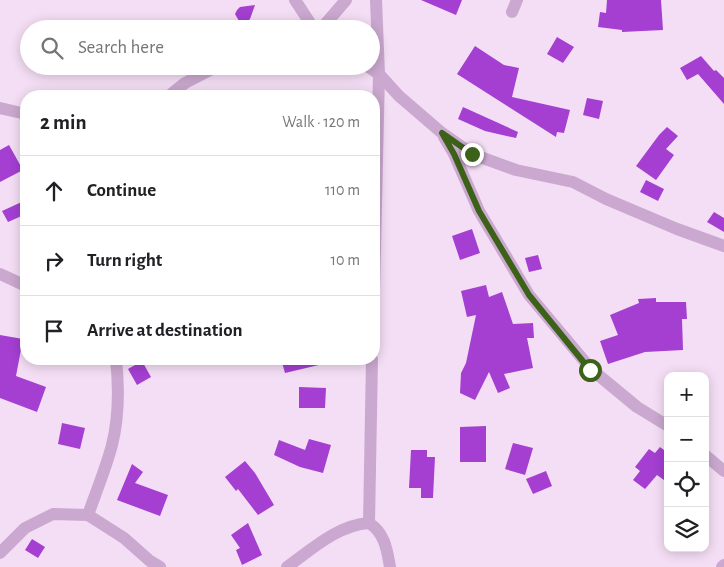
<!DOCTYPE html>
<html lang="en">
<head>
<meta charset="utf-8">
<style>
	body { margin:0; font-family:"Alegreya Sans",sans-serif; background:#f6f6f6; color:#202124 }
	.controls { position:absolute; right:15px; bottom:15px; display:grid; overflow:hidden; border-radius:10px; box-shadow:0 2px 12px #0003 }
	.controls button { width:45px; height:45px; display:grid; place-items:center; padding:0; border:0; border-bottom:1px solid #e0e0e0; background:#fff; color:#202124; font:25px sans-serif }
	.stop { position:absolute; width:15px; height:15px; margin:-11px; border:4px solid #3c6119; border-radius:50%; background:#fff }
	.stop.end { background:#3c6119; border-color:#fff; box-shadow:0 1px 5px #0008 }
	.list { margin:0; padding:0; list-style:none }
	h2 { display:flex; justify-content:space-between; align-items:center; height:65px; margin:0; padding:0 20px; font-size:21px }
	h2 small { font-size:16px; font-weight:400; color:#757577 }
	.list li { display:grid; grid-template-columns:32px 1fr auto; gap:15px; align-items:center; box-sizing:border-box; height:70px; padding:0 20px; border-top:1px solid #e0e0e0 }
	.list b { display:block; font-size:19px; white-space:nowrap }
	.list em { font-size:16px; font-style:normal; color:#757577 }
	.icon { flex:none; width:28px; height:28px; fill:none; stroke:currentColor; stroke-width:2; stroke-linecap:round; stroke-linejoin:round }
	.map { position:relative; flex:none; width:724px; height:567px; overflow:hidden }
	.search { position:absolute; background:#fff; box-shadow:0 2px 12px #0003; left:20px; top:20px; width:360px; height:55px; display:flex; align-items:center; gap:12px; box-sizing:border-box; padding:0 18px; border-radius:28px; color:#757577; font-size:19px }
	.panel { position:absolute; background:#fff; box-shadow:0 2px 12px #0003; left:20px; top:90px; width:360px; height:275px; border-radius:20px }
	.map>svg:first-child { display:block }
</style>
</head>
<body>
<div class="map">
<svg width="724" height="567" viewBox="0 0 724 567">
	<rect width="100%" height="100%" fill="#f4def5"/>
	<g fill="#a43fd2">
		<path d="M421,0H462L456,15Z"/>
		<path d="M607,0H661L663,30L622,32V30L598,27L600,12L606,13Z"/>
		<path d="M255,5L250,19L247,22L239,21L235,14L237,10L240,7Z"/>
		<path d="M557,37L574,47L563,63L547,54Z"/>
		<path d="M475,46L504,65L519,68L512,97L570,110L564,133L557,132L556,137L457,74Z"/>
		<path d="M701,56L714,71L716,70L724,78V104L698,74L687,80L680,68Z"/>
		<path d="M587,98L603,101L599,119L583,115Z"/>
		<path d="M463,107L518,132L516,138L485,131L458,119Z"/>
		<path d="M667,127L678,136L666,149L674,155L656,180L636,166L659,135Z"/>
		<path d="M9,145L23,170L0,182V150Z"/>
		<path d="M646,180L664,189L658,201L640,192Z"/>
		<path d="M26,200V214L8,222L2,211Z"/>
		<path d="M714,212L724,218V232L707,222Z"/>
		<path d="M472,229L480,253L460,260L452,236Z"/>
		<path d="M538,255L542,269L529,272L525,258Z"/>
		<path d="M486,285L489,297L502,292L513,324L533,323L534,338H527L533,368L504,374L510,388L498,393L489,372L475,400L460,393L461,373L466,363L476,315L467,317L461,291Z"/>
		<path d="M656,298V302H686L687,319H682L683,350L645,352L608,364L600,341L618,335L610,315L639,303L638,299Z"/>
		<path d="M0,335L23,339L16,376L46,387L37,412L0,398Z"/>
		<path d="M281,359H322L323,364L285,373Z"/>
		<path d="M142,361L151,377L137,385L128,369Z"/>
		<path d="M299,387L326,388L325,408H299Z"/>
		<path d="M62,423L85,428L80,449L58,444Z"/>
		<path d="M486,426V462H460V427Z"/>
		<path d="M309,439L331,445L323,473L300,467L274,455L279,440L305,450Z"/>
		<path d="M513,443L533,448L525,475L505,469Z"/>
		<path d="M660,447L668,453V483L657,475L645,489L633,480L640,471L635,467L649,449L655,453Z"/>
		<path d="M411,450H427V457H435L433,498H421V488H409Z"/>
		<path d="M245,461L255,473L274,505L258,515L238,489L236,491L225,477Z"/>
		<path d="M132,464L143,472L135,483L168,495L160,516L117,500Z"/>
		<path d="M546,471L552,486L533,494L526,479Z"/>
		<path d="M248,523L262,555L242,565L236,550L240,548L231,535Z"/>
		<path d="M32,539L45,547L38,558L25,550Z"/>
	</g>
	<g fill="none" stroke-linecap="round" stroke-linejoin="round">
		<g stroke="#cba8cf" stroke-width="12">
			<path d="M295,0L314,29"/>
			<path d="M512,12L517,0"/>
			<path d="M321,29L346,0"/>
			<path d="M367,66L379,74L399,96L442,133L472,154L516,170L573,182L606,199L677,229L724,246"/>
			<path d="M169,96L185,83L218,66"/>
			<path d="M0,108L26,114"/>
			<path d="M444,137L454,154L479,211L529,295L591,369L637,407L668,426"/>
			<path d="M0,274L26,286"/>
			<path d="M374,292L379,74L376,0"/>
			<path d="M372,359L369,523C385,533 387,550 390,567"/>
			<path d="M705,455L724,471"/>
			<path d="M88,515C96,492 106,468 112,445C119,417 119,387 116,359"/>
			<path d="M0,553L25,528L53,514L88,515L124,538L150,561L160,567"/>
			<path d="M287,567C312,549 338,525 369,523"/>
			<path d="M722,567L724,565"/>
		</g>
	</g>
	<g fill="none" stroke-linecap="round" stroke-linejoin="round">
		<path stroke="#3c6119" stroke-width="6" d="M472,154L442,133L454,154L479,211L529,295L590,370"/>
	</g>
</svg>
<div class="controls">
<button>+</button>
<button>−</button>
<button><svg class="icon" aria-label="locate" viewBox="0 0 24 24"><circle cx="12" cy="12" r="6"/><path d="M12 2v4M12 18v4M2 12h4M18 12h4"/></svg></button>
<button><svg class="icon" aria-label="layers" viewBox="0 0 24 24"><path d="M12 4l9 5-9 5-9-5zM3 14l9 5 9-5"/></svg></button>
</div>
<div class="stop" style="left:590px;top:370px"></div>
<div class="stop end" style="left:472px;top:154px"></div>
<div class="search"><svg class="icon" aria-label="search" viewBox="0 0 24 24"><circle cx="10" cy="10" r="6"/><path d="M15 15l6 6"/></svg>Search here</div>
<section class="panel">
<h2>2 min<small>Walk · 120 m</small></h2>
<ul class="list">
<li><svg class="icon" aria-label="ahead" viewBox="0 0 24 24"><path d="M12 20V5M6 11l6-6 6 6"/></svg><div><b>Continue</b></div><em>110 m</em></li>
<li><svg class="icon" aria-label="right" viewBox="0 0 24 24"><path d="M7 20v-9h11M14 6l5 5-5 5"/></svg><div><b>Turn right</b></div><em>10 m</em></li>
<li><svg class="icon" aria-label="arrive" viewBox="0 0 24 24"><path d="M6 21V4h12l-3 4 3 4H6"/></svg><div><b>Arrive at destination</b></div></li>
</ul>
</section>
</div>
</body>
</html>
